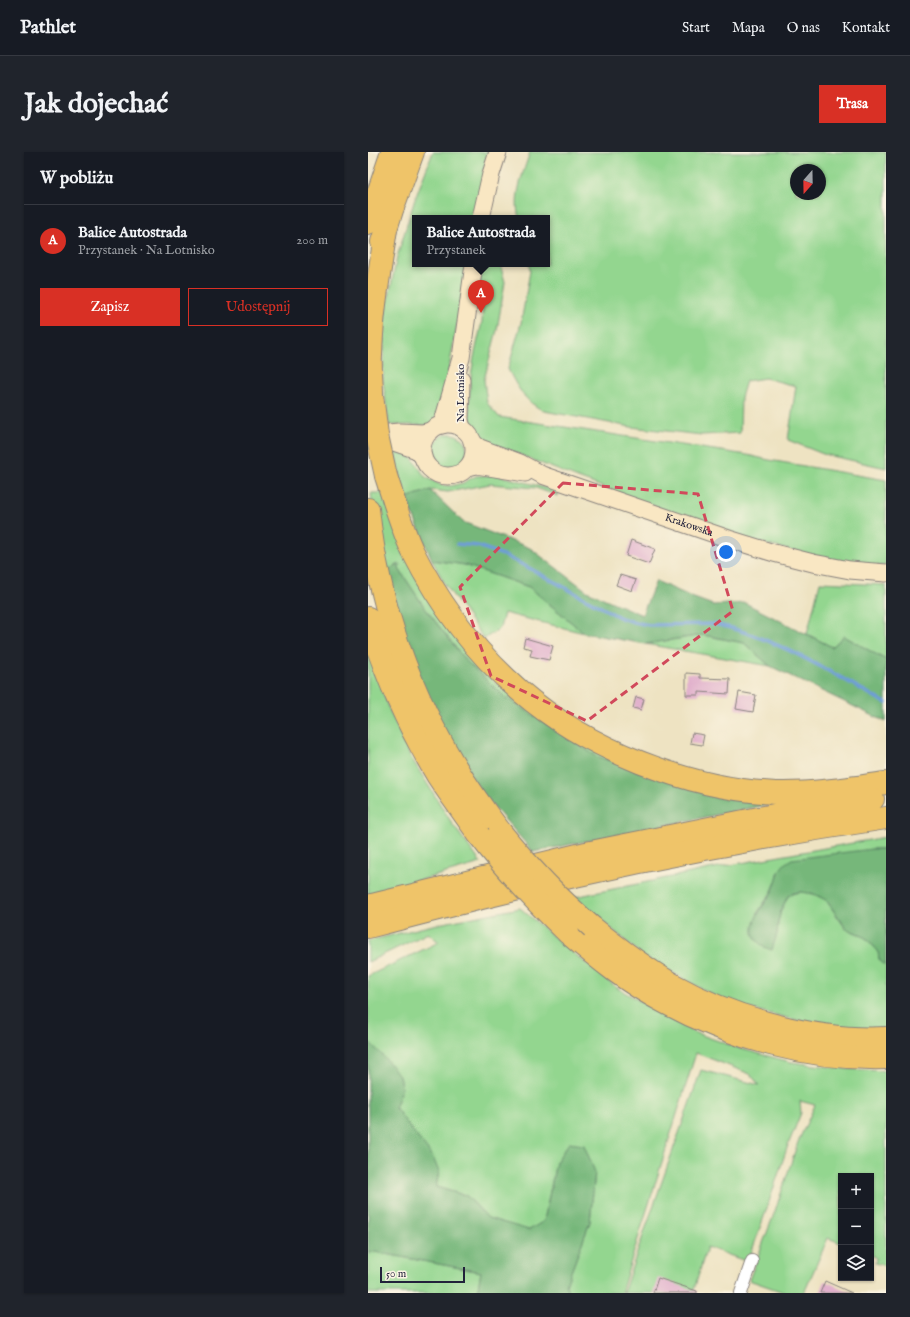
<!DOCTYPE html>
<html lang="pl">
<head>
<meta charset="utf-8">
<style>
	body { margin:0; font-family:"IM FELL English",serif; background:#20242c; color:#f1f3f6 }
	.controls { position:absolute; right:12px; bottom:12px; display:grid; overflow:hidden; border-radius:0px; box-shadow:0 1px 3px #0004 }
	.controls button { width:36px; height:36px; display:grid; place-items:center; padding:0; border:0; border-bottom:1px solid #363941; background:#171b24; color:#f1f3f6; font:20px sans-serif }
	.compass { position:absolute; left:422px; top:12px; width:36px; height:36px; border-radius:50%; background:#171b24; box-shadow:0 1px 3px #0004; rotate:200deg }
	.scale { position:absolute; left:12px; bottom:10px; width:85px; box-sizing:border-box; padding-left:4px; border:2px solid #22223b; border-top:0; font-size:11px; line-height:14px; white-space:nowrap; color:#22223b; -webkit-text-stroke:3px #fcf5e5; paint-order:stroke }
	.you { position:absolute; left:358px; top:400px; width:14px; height:14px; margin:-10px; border:3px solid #fff; border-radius:50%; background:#1a73e8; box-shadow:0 0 0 6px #1a73e833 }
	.badge { display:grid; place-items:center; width:26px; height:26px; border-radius:50%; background:#d93025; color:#fff; font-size:13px; font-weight:700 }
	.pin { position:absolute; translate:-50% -33px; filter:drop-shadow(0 1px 2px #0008) }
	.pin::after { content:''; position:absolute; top:21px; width:14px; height:12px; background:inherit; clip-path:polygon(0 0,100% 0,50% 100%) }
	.popup { position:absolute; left:44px; top:63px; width:138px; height:52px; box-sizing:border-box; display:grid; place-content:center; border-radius:0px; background:#171b24; filter:drop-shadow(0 1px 3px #0005); font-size:13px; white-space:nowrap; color:#9ea1a6 }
	.popup b { font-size:15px; color:#f1f3f6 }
	.popup::after { content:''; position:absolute; left:50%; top:100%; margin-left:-8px; border:8px solid transparent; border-top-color:#171b24 }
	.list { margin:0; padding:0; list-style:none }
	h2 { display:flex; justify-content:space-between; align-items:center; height:52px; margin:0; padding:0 16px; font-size:17px }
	h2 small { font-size:13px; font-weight:400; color:#9ea1a6 }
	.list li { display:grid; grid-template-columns:26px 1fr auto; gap:12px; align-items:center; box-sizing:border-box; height:72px; padding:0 16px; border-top:1px solid #363941 }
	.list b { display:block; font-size:15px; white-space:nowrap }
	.list p { margin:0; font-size:13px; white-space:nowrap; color:#9ea1a6 }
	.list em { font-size:13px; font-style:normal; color:#9ea1a6 }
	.actions { display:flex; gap:8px; padding:12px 16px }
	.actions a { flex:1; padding:9px 0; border:1px solid #d93025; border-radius:0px; text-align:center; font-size:14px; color:#d93025 }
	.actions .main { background:#d93025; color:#fff }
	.icon { flex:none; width:22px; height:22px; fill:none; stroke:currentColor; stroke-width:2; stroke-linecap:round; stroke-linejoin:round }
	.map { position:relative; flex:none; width:518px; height:1141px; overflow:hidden; border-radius:0px }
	header { display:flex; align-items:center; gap:24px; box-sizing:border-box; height:56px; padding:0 20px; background:#171b24; border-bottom:1px solid #363941 }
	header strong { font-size:19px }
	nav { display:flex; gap:22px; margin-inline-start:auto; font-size:14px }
	.intro { display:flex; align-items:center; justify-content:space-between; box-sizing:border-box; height:96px; padding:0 24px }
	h1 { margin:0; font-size:28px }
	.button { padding:10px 18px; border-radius:0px; background:#d93025; color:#fff; font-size:14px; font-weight:700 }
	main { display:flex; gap:24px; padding:0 24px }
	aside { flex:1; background:#171b24; border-radius:0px; box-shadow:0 1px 3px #0004 }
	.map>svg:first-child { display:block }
</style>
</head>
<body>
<header>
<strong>Pathlet</strong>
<nav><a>Start</a><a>Mapa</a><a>O nas</a><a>Kontakt</a></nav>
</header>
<div class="intro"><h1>Jak dojechać</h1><a class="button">Trasa</a></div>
<main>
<aside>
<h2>W pobliżu<small></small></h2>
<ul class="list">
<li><span class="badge">A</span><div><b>Balice Autostrada</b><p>Przystanek · Na Lotnisko</p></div><em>200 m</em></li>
</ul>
<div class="actions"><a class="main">Zapisz</a><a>Udostępnij</a></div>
</aside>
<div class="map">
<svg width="518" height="1141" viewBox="0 0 518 1141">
	<rect width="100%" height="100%" fill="#fcf5e5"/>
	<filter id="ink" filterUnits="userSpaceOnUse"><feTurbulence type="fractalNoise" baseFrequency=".025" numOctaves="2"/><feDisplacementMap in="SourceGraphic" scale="8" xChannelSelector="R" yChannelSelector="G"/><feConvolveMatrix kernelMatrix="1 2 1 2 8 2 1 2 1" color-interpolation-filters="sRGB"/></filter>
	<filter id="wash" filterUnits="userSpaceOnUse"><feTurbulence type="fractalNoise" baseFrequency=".012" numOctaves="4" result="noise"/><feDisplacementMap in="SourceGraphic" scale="16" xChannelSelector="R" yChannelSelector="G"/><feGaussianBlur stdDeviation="0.9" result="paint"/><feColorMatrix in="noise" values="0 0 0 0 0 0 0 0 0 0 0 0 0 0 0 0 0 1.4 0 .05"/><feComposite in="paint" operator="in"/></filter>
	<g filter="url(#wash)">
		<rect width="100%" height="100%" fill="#eee3c2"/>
		<g fill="#93d68f" stroke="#5a7c65" fill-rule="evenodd">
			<path d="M65,0H122L109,66H47V112H100L82,211L71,261L63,273H21L15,229L17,163L29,105L47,47Z"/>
			<path d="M162,0H518V316L455,302L420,288L428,234L397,226L378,229L373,245L372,281L334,283L263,275L176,259C157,250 149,235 140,217L153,171L162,119L161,112H179V66H151C145,43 155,22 162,0ZM428,18H452V42H428Z"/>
			<path d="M115,112H132L137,130L129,178L116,228L119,251L131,265L379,303L401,308L518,328V414L485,413L379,388L210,326L117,289L101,266L102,231L106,205L114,170L115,149L112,128Z"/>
			<circle cx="82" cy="299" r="17"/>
			<path d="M25,295L40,302L48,311L57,325L73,333L83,334L95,331L108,324L129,323L190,339V344L168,336L122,332L80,340L62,338L38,346Z"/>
			<path d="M13,339L75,471L122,526L167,562L282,623L228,604L137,545L97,508L57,456L31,417V412L22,417L14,410L8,380L3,341H10Z"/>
			<path d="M64,408L97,413L161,435L216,481L136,461L132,476L116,487L77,432Z"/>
			<path d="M452,430L518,433V508L476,484L464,495L439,482Z"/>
			<path d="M335,483L376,491L402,514L277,492Z"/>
			<path d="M0,499L21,557L42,604L85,673L113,711L0,743Z"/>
			<path d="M518,685V697H504L410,721L409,727L404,739L390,760L386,785L397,796L409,782L410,770L413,758L420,744L426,741L433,740L446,742L458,748L478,777L491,782L499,787L510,799L511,807L516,812L518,810V880L469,878L359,851L275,804L207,745L351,715Z"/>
			<path d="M152,756L193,791L249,836L328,881L373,897L423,910L478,917L518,919V1114L507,1111L508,1106L503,1103V1024H473V1091L460,1086L436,1141H418L381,1128L406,1062L430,990L447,953L432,949L433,961L420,993L399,1056L380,1110L339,1095L325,1141H255L333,918L391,933L382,922L328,901L253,1141H200L198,1133L222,1070L227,1020L201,991L188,1010L176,1069L161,1079L120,1066L99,1044L68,1035L71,1020L27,955L33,941L12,901L0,889V824L71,790L60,781L0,810V789L65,773Z"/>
			<path d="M0,1100H7L113,1120L109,1141H0Z"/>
		</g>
		<g fill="#76b77a" stroke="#4c6c5a">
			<path d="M62,338L95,370L162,396L219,439L274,463L288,429L326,446L345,453L377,451L464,495L476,484L518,508V570L402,514L376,491L335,483L277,492L216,481L161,435L97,413L64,408L38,346Z"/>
			<path d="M14,410L22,417L32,412L31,417L57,456L97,508L137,545L228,604L282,623L402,652L165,700L114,641L68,570L38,498Z"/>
			<path d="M504,697H518V810L516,813L511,807L510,799L499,787L491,782L479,777L458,748L446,742L433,740L426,741L420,744L413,758L410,770L409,782L404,798C397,796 394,794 389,789C376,775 397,752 404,740C411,726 408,715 424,707Z"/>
			<path d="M0,889C7,895 31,920 33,928C35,938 31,946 27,955L37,969L65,1005L71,1020L68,1035L99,1044L120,1066L161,1078L176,1069L188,1010L201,991L216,993L227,1020L222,1070L198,1133L200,1141H109L113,1120L7,1100H0Z"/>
		</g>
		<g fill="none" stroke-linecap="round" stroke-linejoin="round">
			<path stroke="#6e9dd7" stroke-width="3.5" d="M89,392L110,394L135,403L161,416L253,466L266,470L281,473L346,472C406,484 465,522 518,551"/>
		</g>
		<g id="blocks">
			<g fill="#e1b0cc">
				<path d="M263,388L287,397L281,412L258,404Z"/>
				<path d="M252,423L268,428L264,439L248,433Z"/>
				<path d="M157,486L185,494L181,508L162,504L164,497L155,495Z"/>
				<path d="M318,521L332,522V526L362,527L361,542L331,540V543H318Z"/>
				<path d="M371,540L388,543L385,560L368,557Z"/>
				<path d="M268,545L276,547L273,558L265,556Z"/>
				<path d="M324,581L336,583L334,593L322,591Z"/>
				<path d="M290,1126L329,1139V1141H285Z"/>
				<path d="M457,1129L484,1141H452Z"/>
			</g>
		</g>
	</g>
	<g filter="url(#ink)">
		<use href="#blocks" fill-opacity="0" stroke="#88827e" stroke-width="1"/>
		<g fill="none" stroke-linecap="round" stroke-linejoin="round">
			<g stroke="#88827e" stroke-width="14">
				<path id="street" d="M373,1141L384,1109"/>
			</g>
			<g stroke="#88827e" stroke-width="19">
				<g id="secondary">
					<path d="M113,66L123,22L130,0"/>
					<path d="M93,227L92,268L94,276"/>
					<circle cx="80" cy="298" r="26"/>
					<path d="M74,273L93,206L106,112"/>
					<path d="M0,283L31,280L54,281L63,279"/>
					<path d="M11,285L49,298L55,305"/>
					<path id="s1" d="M104,290L112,296L152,311L174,323L361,387L406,401L445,411L482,418L518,421"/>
					<path d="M100,315L109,313L157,321"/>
				</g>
			</g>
			<g stroke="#88827e" stroke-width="24">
				<g id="highway">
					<path d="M0,71L24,0"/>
					<path d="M14,90L24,58L45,0"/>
					<path d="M4,243C4,230 2,216 3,203C4,161 12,118 18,77"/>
					<path d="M18,324C26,349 33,374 44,398C71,452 107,500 152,539C219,597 320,637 408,641C444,642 482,636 518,631"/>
					<path d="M0,357C13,477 58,584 132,679"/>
					<path d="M0,466C16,520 40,574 69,623C82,643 97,663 111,683"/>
					<path d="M0,754L218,701L411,662L505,647"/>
					<path d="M0,775C46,763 92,751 138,740C263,710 391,685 518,666"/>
					<path d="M224,775C250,796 277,816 306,833C364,866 450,890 518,886"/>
					<path d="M200,781C230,807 261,832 296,850C363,886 441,908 518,906"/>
				</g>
			</g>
			<use href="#street" stroke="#fff" stroke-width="12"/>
			<use href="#secondary" stroke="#f9e7c3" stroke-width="17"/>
			<use href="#highway" stroke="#efc469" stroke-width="22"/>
			<g stroke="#88827e" stroke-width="24" stroke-linecap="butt">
				<g id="highway-bridge">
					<path d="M4,243L9,283L18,324"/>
					<path d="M132,679C160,714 190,746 224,775"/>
					<path d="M111,683C138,719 168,750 200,781"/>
				</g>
			</g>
			<use href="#highway-bridge" stroke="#efc469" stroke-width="22"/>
		</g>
	</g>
	<path fill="none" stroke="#d1495b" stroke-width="3" stroke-dasharray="8 5" stroke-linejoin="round" d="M195,331L330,342L365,459L219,569L123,524L92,435Z"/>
	<g text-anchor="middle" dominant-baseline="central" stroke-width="3" stroke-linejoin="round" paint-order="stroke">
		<g font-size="11" fill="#22223b" stroke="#fcf5e5">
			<text transform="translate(93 241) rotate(-90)">Na Lotnisko</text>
			<text stroke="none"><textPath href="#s1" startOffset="233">Krakowska</textPath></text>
		</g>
	</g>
</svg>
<div class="controls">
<button>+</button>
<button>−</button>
<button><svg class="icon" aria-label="layers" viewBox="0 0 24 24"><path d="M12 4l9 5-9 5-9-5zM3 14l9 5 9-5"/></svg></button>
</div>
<svg class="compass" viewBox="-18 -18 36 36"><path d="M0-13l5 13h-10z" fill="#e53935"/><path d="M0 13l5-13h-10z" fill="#9ea1a6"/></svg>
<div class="scale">50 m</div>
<div class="you"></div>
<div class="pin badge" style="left:113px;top:161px">A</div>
<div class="popup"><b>Balice Autostrada</b>Przystanek</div>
</div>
</main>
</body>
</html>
